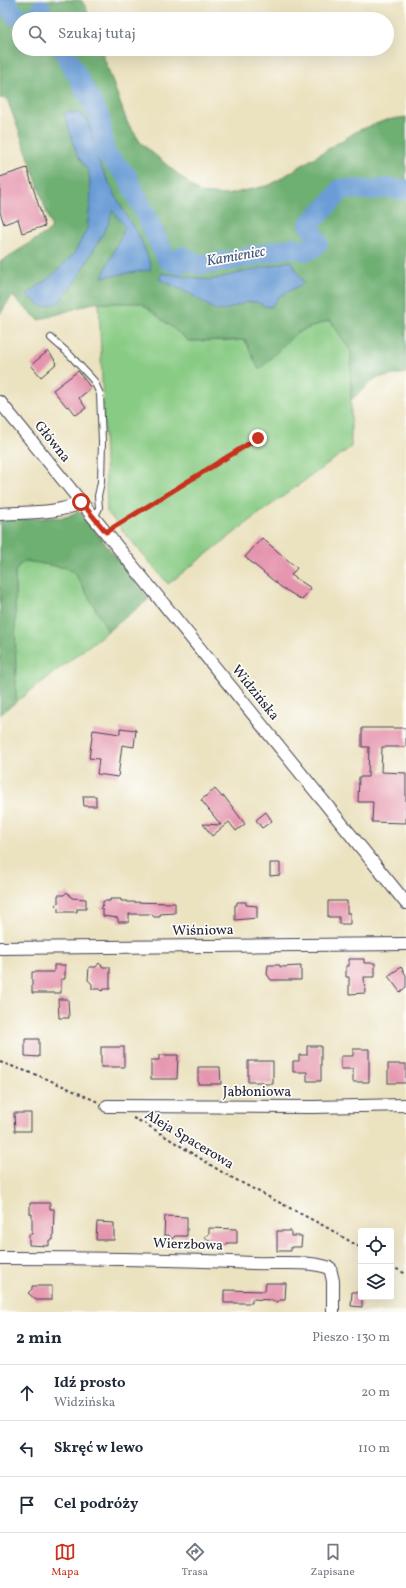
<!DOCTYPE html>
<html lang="pl">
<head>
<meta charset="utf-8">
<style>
	body { margin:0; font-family:Vollkorn,serif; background:#f6f6f7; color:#1f2937 }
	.controls { position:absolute; right:12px; bottom:12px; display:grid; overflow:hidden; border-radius:4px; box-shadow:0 4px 16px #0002 }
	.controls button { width:36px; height:36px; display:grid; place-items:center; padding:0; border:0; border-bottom:1px solid #e0e1e3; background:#fff; color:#1f2937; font:20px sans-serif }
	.stop { position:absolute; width:12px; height:12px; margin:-9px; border:3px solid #c8321e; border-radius:50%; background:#fff }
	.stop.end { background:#c8321e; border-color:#fff; box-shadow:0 1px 4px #0008 }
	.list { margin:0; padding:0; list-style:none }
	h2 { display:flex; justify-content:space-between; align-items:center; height:52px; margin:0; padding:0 16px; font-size:17px }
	h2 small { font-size:13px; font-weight:400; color:#747a83 }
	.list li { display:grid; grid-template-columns:26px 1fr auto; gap:12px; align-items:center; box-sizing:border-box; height:56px; padding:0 16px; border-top:1px solid #e0e1e3 }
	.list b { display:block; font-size:15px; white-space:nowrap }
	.list p { margin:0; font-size:13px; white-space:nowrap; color:#747a83 }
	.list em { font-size:13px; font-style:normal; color:#747a83 }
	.icon { flex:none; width:22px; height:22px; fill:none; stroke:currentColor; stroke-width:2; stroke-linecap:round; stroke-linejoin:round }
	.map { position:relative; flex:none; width:406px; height:1312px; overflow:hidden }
	.search { position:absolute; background:#fff; box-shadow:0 4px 16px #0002; left:12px; right:12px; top:12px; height:44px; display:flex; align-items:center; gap:10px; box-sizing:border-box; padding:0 14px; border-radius:22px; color:#747a83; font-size:15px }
	.sheet { height:220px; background:#fff }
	nav { display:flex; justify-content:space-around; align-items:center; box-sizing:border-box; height:56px; border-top:1px solid #e0e1e3; background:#fff; font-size:11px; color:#747a83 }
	nav a { display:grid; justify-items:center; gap:2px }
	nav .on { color:#c8321e }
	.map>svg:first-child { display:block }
</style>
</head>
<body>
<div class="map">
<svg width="406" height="1312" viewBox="0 0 406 1312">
	<rect width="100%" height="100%" fill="#fdfcf7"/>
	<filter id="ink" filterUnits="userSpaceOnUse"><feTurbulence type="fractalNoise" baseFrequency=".025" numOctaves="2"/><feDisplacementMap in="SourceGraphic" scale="8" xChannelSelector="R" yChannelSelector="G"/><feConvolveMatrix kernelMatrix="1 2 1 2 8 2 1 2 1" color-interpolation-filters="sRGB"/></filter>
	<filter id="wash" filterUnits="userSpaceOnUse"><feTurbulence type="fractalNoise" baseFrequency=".012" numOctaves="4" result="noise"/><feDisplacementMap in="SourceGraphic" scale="16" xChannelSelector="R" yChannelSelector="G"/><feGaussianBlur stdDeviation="0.9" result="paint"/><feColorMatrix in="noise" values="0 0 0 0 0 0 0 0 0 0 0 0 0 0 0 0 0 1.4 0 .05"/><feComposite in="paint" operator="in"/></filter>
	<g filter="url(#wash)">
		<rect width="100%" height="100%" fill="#ebe2c0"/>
		<g fill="#88cb84" stroke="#557660">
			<path d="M99,303H141L189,341L245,340L259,370L296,333L330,320L351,351V447L260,513L168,584L107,512Z"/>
			<path d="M26,561L68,568L75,573L108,631L16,702L15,572L20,564Z"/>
		</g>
		<g fill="#6eaf72" stroke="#486856">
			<path d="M0,0H81L86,7L90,19H19V49H101L127,122L141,143L200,193L226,195L270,185L357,131L386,120L406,117V373L376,378L351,400V351L330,320L296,333L259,370L245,340L189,341L141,303H93L39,320L12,296L0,314V262L52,229L31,164L7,99L0,98Z"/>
			<path d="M79,511L149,599L108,631L75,573L67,568L26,561L20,564L15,572L16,702L0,715V520L66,517Z"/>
		</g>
		<g fill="#6b9dd6" stroke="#466088">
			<path d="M64,112L80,113L87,119L92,134L96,157L123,210L140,238L151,265L150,270L102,277L125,227L112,210L109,223L76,281L58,303L43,307L27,295L54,274L73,255L87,229L91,196L89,172L77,155Z"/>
			<path d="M291,261L304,283L278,297L275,303L270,307L264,306L257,302H247L225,310L217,311L190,294L159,279L162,273L210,280Z"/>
		</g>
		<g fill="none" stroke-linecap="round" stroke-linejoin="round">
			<g stroke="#6b9dd6" stroke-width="20">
				<path d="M6,0L14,15L25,19"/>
				<path d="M35,19L41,9L46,19"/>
				<path d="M63,49L100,118L105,153L127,176L167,260L179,264L183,256L198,265L233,260L294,247C304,253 310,252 318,243L309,224L335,198L340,189L373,190L387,188L403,190L406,189"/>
			</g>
		</g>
		<g id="blocks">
			<g fill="#e594ae">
				<path d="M27,168L45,226L22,233L18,219L4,224L0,212V177Z"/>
				<path d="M48,351L57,363L41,377L31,365Z"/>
				<path d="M78,371L91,388L79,398L86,408L76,415L69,406L67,407L53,390Z"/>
				<path d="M262,538L297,568L291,575L311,588L302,600L281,587L245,557Z"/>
				<path d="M120,728L136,730L134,747L122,745L118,777L97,774L99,759L89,758L93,730L120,734Z"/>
				<path d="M362,728H406V747H382L381,772L406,773V823L372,822L373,802H358L359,777H368L369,747H362Z"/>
				<path d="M215,789L222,797L224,796L245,824L236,831L229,822L212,836L203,824L221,825L201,800Z"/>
				<path d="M83,796H96V806H84Z"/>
				<path d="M266,812L272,821L262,828L256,820Z"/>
				<path d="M270,863H280V875L270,876Z"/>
				<path d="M67,892L72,898L86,899V909H77V912H58V908L55,905L58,903V895H64Z"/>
				<path d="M110,899H121V901H127V902L175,903V913L160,914V917H154L151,914H129V922H118V918L103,916V910L100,908L103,905V901H110Z"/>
				<path d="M328,901H347V913H350V924H339V917H328Z"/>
				<path d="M237,902H246V905L257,906V918L235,920V905H237Z"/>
				<path d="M349,959H364V963H375V977H364L365,993L349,994V977H346V966H349Z"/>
				<path d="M99,963L103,967H110V989H104L102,991L100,989H92V984L88,980L89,967H96Z"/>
				<path d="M54,965H65V979H61V993H32V972H54Z"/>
				<path d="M268,965H280V967L301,966V980H271L267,974Z"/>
				<path d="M401,967L406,975V987L400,992L388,976Z"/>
				<path d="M58,999H68L69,1018H59Z"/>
				<path d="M25,1039H39V1057L25,1056Z"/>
				<path d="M307,1046H321V1081H307V1072H293V1061H299V1055H307Z"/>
				<rect x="101" y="1047" width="23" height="20"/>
				<path d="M353,1049H369V1082H353V1069H341V1056H353Z"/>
				<path d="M159,1055H178L177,1079H151V1060H159Z"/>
				<path d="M248,1061H273V1084H262L261,1082H248Z"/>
				<rect x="388" y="1064" width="18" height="19"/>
				<path d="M198,1067H220L221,1084H198Z"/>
				<path d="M14,1113H31V1131H15Z"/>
				<path d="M30,1203H50V1209H54L53,1240H49V1246L29,1245V1234H32V1214H30Z"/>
				<path d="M165,1216L187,1217V1236H175L172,1239L169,1235H164Z"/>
				<path d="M97,1222L114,1223V1240H96Z"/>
				<path d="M209,1228L237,1229V1243H227V1245L209,1244V1240L204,1237L209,1234Z"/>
				<path d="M277,1231H291V1236H302L301,1247H291V1251H277Z"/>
				<path d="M266,1283H286L285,1300H279L278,1302L274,1301L272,1300L252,1299V1303H224V1290L265,1291Z"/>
				<path d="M32,1286H52V1300H36L28,1293L32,1289Z"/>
				<path d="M352,1292H361V1297H362V1307L351,1306Z"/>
			</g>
		</g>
	</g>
	<g filter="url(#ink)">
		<use href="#blocks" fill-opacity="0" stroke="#403f4f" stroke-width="1"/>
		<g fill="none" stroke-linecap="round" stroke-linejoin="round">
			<g stroke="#403f4f" stroke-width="8">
				<path id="service" d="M51,338L69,354L94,381L100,394L102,441L101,482L98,496L99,508L94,518"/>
			</g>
			<g stroke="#403f4f" stroke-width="14">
				<g id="minor">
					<path d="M0,402L406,903"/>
					<path d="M0,514C24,512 61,514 81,502"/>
					<path d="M0,948L406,944"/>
					<path d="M107,1106L314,1107L406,1105"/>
					<path d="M0,1258C84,1258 168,1259 252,1263C277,1264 306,1260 330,1268L333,1281V1312"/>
				</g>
			</g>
			<g stroke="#403f4f" stroke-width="2" stroke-dasharray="3 3" stroke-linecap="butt">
				<path d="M115,526L258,438"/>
				<path d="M0,1062L45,1078L98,1102"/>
				<path d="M133,1118L144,1123L225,1174L326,1227L361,1248"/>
				<path d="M391,1266L406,1274"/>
			</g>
			<use href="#service" stroke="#fff" stroke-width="6"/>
			<use href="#minor" stroke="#fff" stroke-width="12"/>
		</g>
	</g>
	<g fill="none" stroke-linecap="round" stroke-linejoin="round" filter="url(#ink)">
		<path stroke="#c8321e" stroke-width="5" d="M81,502L106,532L258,438"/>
	</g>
	<g text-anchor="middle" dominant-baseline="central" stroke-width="3.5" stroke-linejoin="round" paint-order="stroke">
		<g font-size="14" fill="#22223b" stroke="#fdfcf7">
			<text transform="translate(52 442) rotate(51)">Główna</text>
			<text transform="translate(255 693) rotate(51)">Widzińska</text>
			<text transform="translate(203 931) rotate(-1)">Wiśniowa</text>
			<text x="257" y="1092">Jabłoniowa</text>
			<text transform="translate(189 1140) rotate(31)">Aleja Spacerowa</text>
			<text transform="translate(188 1245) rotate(2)">Wierzbowa</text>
		</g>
		<g font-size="15" font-style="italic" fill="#435981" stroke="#fdfcf7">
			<text transform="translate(236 257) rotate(-10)">Kamieniec</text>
		</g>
	</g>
</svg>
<div class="controls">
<button><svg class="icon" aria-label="locate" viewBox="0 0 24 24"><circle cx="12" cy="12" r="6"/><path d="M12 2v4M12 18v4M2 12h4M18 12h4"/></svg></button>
<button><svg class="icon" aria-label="layers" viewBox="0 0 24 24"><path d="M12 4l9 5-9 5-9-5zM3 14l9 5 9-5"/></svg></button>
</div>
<div class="stop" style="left:81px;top:502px"></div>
<div class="stop end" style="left:258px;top:438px"></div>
<div class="search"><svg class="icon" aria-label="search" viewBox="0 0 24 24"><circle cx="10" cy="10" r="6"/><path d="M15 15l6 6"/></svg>Szukaj tutaj</div>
</div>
<section class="sheet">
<h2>2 min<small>Pieszo · 130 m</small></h2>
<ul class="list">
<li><svg class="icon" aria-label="ahead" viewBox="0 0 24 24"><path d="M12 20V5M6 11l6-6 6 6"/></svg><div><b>Idź prosto</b><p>Widzińska</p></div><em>20 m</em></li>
<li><svg class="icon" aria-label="left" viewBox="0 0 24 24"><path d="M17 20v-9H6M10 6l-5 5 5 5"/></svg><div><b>Skręć w lewo</b></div><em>110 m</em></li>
<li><svg class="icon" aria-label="arrive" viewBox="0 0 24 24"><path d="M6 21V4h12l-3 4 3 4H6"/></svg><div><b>Cel podróży</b></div></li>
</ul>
</section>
<nav>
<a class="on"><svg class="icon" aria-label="map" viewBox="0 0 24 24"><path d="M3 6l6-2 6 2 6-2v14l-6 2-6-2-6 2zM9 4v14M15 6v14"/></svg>Mapa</a>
<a><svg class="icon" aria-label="directions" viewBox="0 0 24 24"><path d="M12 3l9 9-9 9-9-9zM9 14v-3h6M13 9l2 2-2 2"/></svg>Trasa</a>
<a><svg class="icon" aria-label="saved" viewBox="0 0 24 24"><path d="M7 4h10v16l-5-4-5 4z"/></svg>Zapisane</a>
</nav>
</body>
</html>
